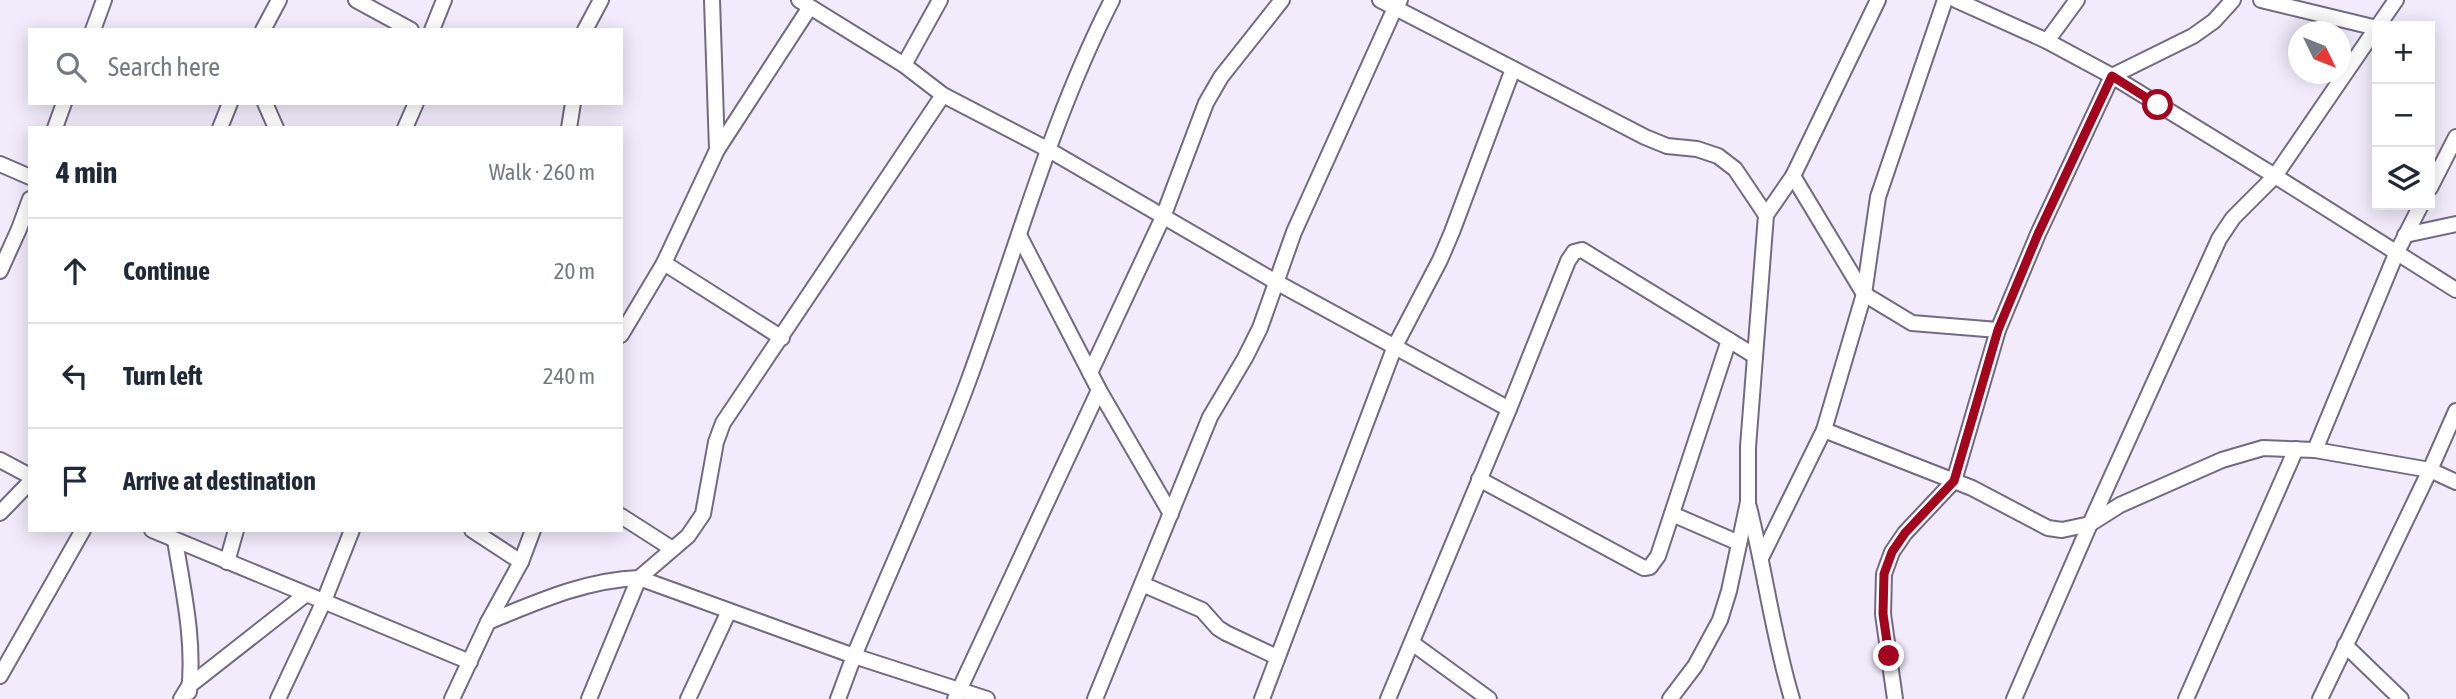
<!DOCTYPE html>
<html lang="en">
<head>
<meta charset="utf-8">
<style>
	body { margin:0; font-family:"Asap Condensed",sans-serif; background:#f2f2f3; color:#1f2937 }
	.controls { position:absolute; right:21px; top:21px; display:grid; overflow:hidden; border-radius:0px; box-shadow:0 4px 18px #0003 }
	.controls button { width:63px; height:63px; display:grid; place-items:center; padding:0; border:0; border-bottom:2px solid #e0e1e3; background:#fff; color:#1f2937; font:35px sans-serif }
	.compass { position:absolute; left:2288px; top:21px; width:63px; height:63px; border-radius:50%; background:#fff; box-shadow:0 4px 18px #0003; rotate:133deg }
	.stop { position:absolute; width:21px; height:21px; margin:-16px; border:5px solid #a2051d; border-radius:50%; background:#fff }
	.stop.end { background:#a2051d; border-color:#fff; box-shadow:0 2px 7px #0008 }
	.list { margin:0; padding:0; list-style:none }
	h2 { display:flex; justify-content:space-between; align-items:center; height:91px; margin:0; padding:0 28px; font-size:30px }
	h2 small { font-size:23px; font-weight:400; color:#747a83 }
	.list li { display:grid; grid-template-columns:46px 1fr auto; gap:21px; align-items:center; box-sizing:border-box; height:105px; padding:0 28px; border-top:2px solid #e0e1e3 }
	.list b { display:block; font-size:26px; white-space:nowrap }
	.list em { font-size:23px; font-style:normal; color:#747a83 }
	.icon { flex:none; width:38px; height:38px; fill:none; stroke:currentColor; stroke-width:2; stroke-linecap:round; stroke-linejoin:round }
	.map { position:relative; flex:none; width:2456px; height:699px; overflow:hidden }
	.search { position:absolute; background:#fff; box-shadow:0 4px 18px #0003; left:28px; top:28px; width:595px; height:77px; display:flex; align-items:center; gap:18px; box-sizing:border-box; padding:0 24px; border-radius:0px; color:#747a83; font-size:26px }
	.panel { position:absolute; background:#fff; box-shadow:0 4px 18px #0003; left:28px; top:126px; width:595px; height:406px; border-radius:0px }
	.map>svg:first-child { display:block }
</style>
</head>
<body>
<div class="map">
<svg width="2456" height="699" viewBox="0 0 2456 699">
	<rect width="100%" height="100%" fill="#f1ebfb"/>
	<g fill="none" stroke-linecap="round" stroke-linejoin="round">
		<g stroke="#736a82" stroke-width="18">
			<g id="street">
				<path d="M356,0L411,30"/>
				<path d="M712,0L717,150"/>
				<path d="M799,0L904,65L943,95L1049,150L1276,282L1509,409"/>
				<path d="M1380,0L1645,137L1667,146L1697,149L1718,156L1735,169L1766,215"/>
				<path d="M1956,0L2047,41L2112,76L2275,176L2456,290"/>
				<path d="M2261,0L2377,28"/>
				<path d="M2378,26L2396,0"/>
				<path d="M93,30L104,0"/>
				<path d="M263,30L279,0"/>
				<path d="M432,30L444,0"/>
				<path d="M585,30L601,0"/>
				<path d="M2047,41L2077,0"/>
				<path d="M904,65L940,0"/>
				<path d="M265,103L276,128"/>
				<path d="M55,128L64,103"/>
				<path d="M220,128L230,103"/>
				<path d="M405,128L416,103"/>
				<path d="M569,128L573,103"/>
				<path d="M0,164L30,177"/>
				<path d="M1793,176L1864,294L1912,323L1998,330"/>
				<path d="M2430,188L2456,137"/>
				<path d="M1019,235L1099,390L1171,514"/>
				<path d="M2405,235L2456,224"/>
				<path d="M664,263L782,338"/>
				<path d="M0,271L19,229L30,199"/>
				<path d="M621,335L664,263L717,150L810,7"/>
				<path d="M1090,373L1163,217L1206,103L1221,77L1282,0"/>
				<path d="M1824,430L1972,488L2048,528L2062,530L2090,524L2120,505L2222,460L2263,448L2315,450L2430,470L2456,482"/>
				<path d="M2315,450L2396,254L2421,205"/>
				<path d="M0,460L30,476"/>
				<path d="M1479,479L1644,568L1650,567L1658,556L1729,340"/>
				<path d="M1749,507C1765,571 1773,636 1792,699"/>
				<path d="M0,513L30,482"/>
				<path d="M1672,514L1739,543"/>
				<path d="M621,516L671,548"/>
				<path d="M152,530L470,662"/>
				<path d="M472,530L521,562L488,622"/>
				<path d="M175,540C183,590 195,641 189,692"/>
				<path d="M1762,556L1824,430L1864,294L1878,197L1945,0"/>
				<path d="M227,562L236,530"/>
				<path d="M521,562L533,530"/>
				<path d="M1142,584L1202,610L1218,628L1226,633L1277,657"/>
				<path d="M1412,643L1489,699"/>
				<path d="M2345,645L2401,699"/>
				<path d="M0,676L83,530"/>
				<path d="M181,699L189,686L305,595"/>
				<path d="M278,699L324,601L352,530"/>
				<path d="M452,699L488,622C537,602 585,580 639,578L854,656L987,699"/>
				<path d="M589,699L639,578L688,536L703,514L716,442L723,423L943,95"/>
				<path d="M688,699L729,611"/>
				<path d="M838,699L854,656C892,565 934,474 968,382C1015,255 1050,121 1112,0"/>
				<path d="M955,699L1099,390"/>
				<path d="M1095,699L1210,417L1245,358L1260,328L1294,232L1395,8L1400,0"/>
				<path d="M1262,699L1395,346L1440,260L1452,232L1513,69"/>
				<path d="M1388,699L1509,409L1568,261L1574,252L1582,250L1755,356"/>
				<path d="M1670,699L1695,666L1720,620L1729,591L1748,502V447L1766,215L1793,176L1878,0"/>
				<path d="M1895,699L1883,614L1884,574L1892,552L1905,533L1954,481L1998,330L2038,234L2112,76L2193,36L2214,21L2233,0"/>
				<path d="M2014,699L2090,524L2219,239L2233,218L2275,176L2377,27"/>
				<path d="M2186,699L2296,449"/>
				<path d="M2320,699L2430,470L2456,411"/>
			</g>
		</g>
		<use href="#street" stroke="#fff" stroke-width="14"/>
	</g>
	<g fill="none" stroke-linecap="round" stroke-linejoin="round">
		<path stroke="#a2051d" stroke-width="9" d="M1889,656L1883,614L1884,574L1892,552L1905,533L1954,481L1998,330L2038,234L2112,76L2158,105"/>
	</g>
</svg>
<div class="controls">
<button>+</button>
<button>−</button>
<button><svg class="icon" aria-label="layers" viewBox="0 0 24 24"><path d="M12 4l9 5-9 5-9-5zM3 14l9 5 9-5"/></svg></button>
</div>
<svg class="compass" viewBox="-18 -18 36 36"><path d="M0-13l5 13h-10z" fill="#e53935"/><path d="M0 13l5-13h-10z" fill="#747a83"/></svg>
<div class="stop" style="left:2158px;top:105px"></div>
<div class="stop end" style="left:1889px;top:656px"></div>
<div class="search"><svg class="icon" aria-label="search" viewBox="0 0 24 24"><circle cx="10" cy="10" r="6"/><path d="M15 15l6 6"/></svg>Search here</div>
<section class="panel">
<h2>4 min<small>Walk · 260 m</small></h2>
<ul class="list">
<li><svg class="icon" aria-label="ahead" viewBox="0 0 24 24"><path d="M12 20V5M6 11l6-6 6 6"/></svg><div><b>Continue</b></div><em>20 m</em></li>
<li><svg class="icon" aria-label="left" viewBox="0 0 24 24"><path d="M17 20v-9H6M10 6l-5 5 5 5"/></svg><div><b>Turn left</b></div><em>240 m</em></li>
<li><svg class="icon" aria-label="arrive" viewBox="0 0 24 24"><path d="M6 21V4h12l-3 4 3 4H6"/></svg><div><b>Arrive at destination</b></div></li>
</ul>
</section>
</div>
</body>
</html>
